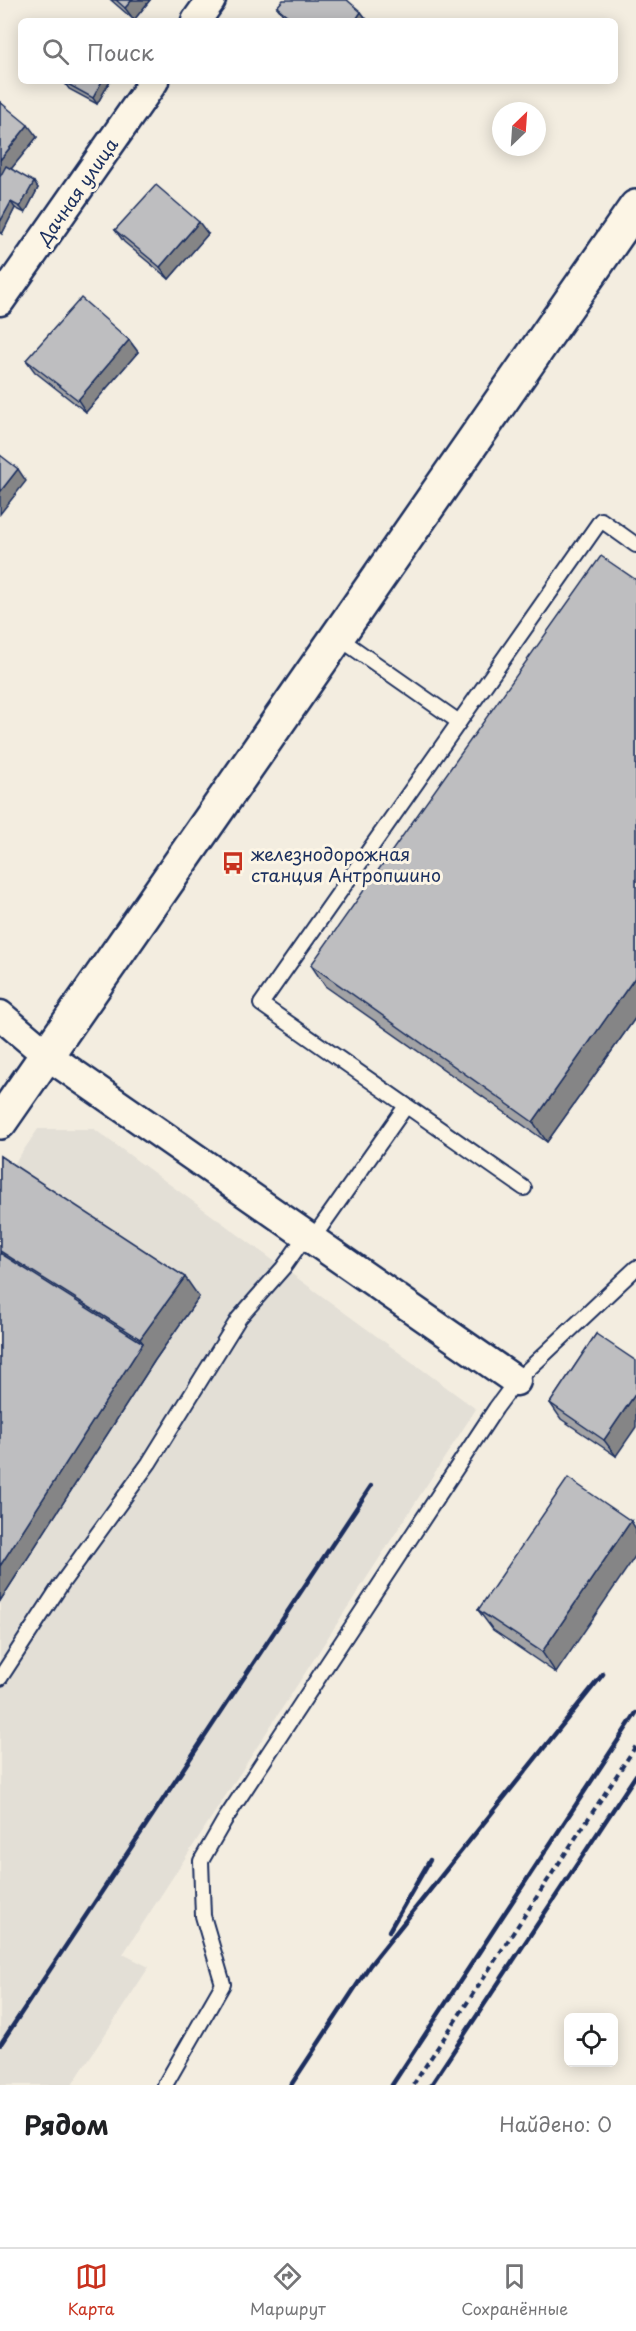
<!DOCTYPE html>
<html lang="ru">
<head>
<meta charset="utf-8">
<style>
	body { margin:0; font-family:"Playpen Sans",sans-serif; background:#f2f2f2; color:#202124 }
	.controls { position:absolute; right:18px; bottom:18px; display:grid; overflow:hidden; border-radius:9px; box-shadow:0 3px 15px #0003 }
	.controls button { width:54px; height:54px; display:grid; place-items:center; padding:0; border:0; border-bottom:2px solid #e0e0e0; background:#fff; color:#202124; font:30px sans-serif }
	.compass { position:absolute; left:492px; top:102px; width:54px; height:54px; border-radius:50%; background:#fff; box-shadow:0 3px 15px #0003; rotate:25deg }
	.list { margin:0; padding:0; list-style:none }
	h2 { display:flex; justify-content:space-between; align-items:center; height:78px; margin:0; padding:0 24px; font-size:26px }
	h2 small { font-size:20px; font-weight:400; color:#757577 }
	.icon { flex:none; width:33px; height:33px; fill:none; stroke:currentColor; stroke-width:2; stroke-linecap:round; stroke-linejoin:round }
	.map { position:relative; flex:none; width:636px; height:2085px; overflow:hidden }
	.search { position:absolute; background:#fff; box-shadow:0 3px 15px #0003; left:18px; right:18px; top:18px; height:66px; display:flex; align-items:center; gap:15px; box-sizing:border-box; padding:0 21px; border-radius:9px; color:#757577; font-size:22px }
	.sheet { height:162px; background:#fff }
	nav { display:flex; justify-content:space-around; align-items:center; box-sizing:border-box; height:84px; border-top:2px solid #e0e0e0; background:#fff; font-size:16px; color:#757577 }
	nav a { display:grid; justify-items:center; gap:3px }
	nav .on { color:#c8321e }
	.map>svg:first-child { display:block }
</style>
</head>
<body>
<div class="map">
<svg width="636" height="2085" viewBox="0 0 636 2085">
	<rect width="100%" height="100%" fill="#f3ede0"/>
	<filter id="ink" filterUnits="userSpaceOnUse"><feTurbulence type="fractalNoise" baseFrequency=".0167" numOctaves="2"/><feDisplacementMap in="SourceGraphic" scale="12" xChannelSelector="R" yChannelSelector="G"/><feConvolveMatrix kernelMatrix="1 2 1 2 8 2 1 2 1" color-interpolation-filters="sRGB"/></filter>
	<g filter="url(#ink)">
		<path fill="#e3dfd6" d="M38,1129H94L476,1409L123,1954L149,1967L72,2085H0V1185Z"/>
		<g fill="none" stroke-linecap="round" stroke-linejoin="round">
			<g stroke="#1b2f5e" stroke-width="18">
				<g id="service">
					<path d="M339,638L459,722"/>
					<path d="M524,1188L261,1004L601,520L636,545"/>
					<path d="M313,1238L406,1106"/>
					<path d="M0,1678L62,1583L149,1463L239,1318L283,1268L307,1234"/>
					<path d="M165,2085L223,1984L203,1916L201,1861L224,1821L496,1408L516,1381L636,1268"/>
				</g>
			</g>
			<g stroke="#1b2f5e" stroke-width="33">
				<g id="minor">
					<path d="M196,21L211,0"/>
					<path d="M0,301L154,81"/>
					<path d="M0,1015L47,1055L516,1381"/>
				</g>
			</g>
			<g stroke="#1b2f5e" stroke-width="38">
				<path id="tertiary" d="M0,1122L636,207"/>
			</g>
			<path stroke="#1b2f5e" stroke-width="4" stroke-dasharray="6 4.5" stroke-linecap="butt" d="M413,2085L636,1746"/>
			<use href="#service" stroke="#fcf5e5" stroke-width="14"/>
			<use href="#minor" stroke="#fcf5e5" stroke-width="28"/>
			<use href="#tertiary" stroke="#fcf5e5" stroke-width="33"/>
			<g stroke="#1b2f5e" stroke-width="4.5">
				<path d="M389,1931L430,1860"/>
				<path d="M0,2045L371,1486"/>
				<path d="M291,2085L370,1965L603,1674"/>
				<path d="M392,2085L636,1713"/>
				<path d="M431,2085L636,1775"/>
			</g>
		</g>
		<g fill="#a3a3a5" stroke="#1b2f5e" stroke-width="1.5">
			<path d="M111,0H150L134,20Z"/>
			<path d="M277,7L361,12L368,21H288Z"/>
			<path d="M110,81L97,104L69,89L64,82Z"/>
			<path d="M0,102L37,137L11,169L38,188L25,213L15,208L2,234L0,233Z"/>
			<path d="M115,230L208,234L169,279L124,242Z"/>
			<path d="M129,340L138,352L86,412L35,372L26,360Z"/>
			<path d="M636,580V1017L547,1142L325,986L311,965Z"/>
			<path d="M0,1156L199,1297L155,1360L0,1601Z"/>
			<path d="M596,1334L616,1456L561,1419L550,1403Z"/>
			<path d="M631,1521L556,1673L493,1630L478,1610Z"/>
		</g>
		<g fill="#858586" stroke="#1b2f5e" stroke-width="1.5">
			<path d="M132,0H150L134,20L125,8Z"/>
			<path d="M361,12L368,21H355Z"/>
			<path d="M102,81H110L97,104L93,98Z"/>
			<path d="M28,125L37,137L3,179L0,174V160Z"/>
			<path d="M34,182L38,188L25,213L20,207Z"/>
			<path d="M11,202L15,208L2,234L0,231V222Z"/>
			<path d="M199,222L208,234L169,279L160,267Z"/>
			<path d="M129,340L138,352L86,412L78,400Z"/>
			<path d="M18,469L26,481L0,514V492Z"/>
			<path d="M636,976V1017L547,1142L533,1122Z"/>
			<path d="M185,1277L199,1297L155,1360L0,1601V1566L143,1343L140,1339Z"/>
			<path d="M636,1393V1427L616,1456L604,1440Z"/>
			<path d="M631,1521L636,1529V1555L556,1673L542,1652Z"/>
		</g>
		<g fill="#bebec0" stroke="#1b2f5e" stroke-width="1.5">
			<path d="M116,0H132L125,8Z"/>
			<path d="M283,0H347L361,12L355,21H294L277,7Z"/>
			<path d="M65,81H102L93,98L64,82Z"/>
			<path d="M0,102L28,125L0,160Z"/>
			<path d="M6,166L34,182L20,207L11,202L0,222V177Z"/>
			<path d="M156,185L199,222L160,267L115,230Z"/>
			<path d="M81,298L129,340L78,400L26,360Z"/>
			<path d="M0,455L18,469L0,492Z"/>
			<path d="M601,556L636,580V976L533,1122L311,965Z"/>
			<path d="M0,1156L185,1277L140,1339L0,1251Z"/>
			<path d="M0,1253L143,1343L0,1566Z"/>
			<path d="M596,1334L636,1361V1393L604,1440L550,1403Z"/>
			<path d="M568,1478L631,1521L542,1652L478,1610Z"/>
		</g>
	</g>
	<defs>
		<g id="bus-bare" transform="scale(1.8)"><path d="M-5-6H5V4H4V6H2V4H-2V6H-4V4H-5ZM-3.5-4V0h7V-4ZM-3.5 1.2v1.5H-2V1.2ZM2 1.2v1.5H3.5V1.2Z" fill="#c8321e" stroke="#fcf5e5" stroke-width="2.5" paint-order="stroke"/></g>
	</defs>
	<g fill-rule="evenodd">
		<use href="#bus-bare" x="233" y="863"/>
	</g>
	<g text-anchor="middle" dominant-baseline="central" stroke-width="6" stroke-linejoin="round" paint-order="stroke">
		<g font-size="18" fill="#1b2f5e" stroke="#fcf5e5">
			<text transform="translate(77 191) rotate(-55)">Дачная улица</text>
		</g>
		<g font-size="18" fill="#1b2f5e" stroke="#fcf5e5" text-anchor="start">
			<text x="251" y="853">железнодорожная<tspan x="251" dy="21">станция Антропшино</tspan></text>
		</g>
	</g>
</svg>
<div class="controls">
<button><svg class="icon" aria-label="locate" viewBox="0 0 24 24"><circle cx="12" cy="12" r="6"/><path d="M12 2v4M12 18v4M2 12h4M18 12h4"/></svg></button>
</div>
<svg class="compass" viewBox="-18 -18 36 36"><path d="M0-13l5 13h-10z" fill="#e53935"/><path d="M0 13l5-13h-10z" fill="#757577"/></svg>
<div class="search"><svg class="icon" aria-label="search" viewBox="0 0 24 24"><circle cx="10" cy="10" r="6"/><path d="M15 15l6 6"/></svg>Поиск</div>
</div>
<section class="sheet">
<h2>Рядом<small>Найдено: 0</small></h2>
<ul class="list">
</ul>
</section>
<nav>
<a class="on"><svg class="icon" aria-label="map" viewBox="0 0 24 24"><path d="M3 6l6-2 6 2 6-2v14l-6 2-6-2-6 2zM9 4v14M15 6v14"/></svg>Карта</a>
<a><svg class="icon" aria-label="directions" viewBox="0 0 24 24"><path d="M12 3l9 9-9 9-9-9zM9 14v-3h6M13 9l2 2-2 2"/></svg>Маршрут</a>
<a><svg class="icon" aria-label="saved" viewBox="0 0 24 24"><path d="M7 4h10v16l-5-4-5 4z"/></svg>Сохранённые</a>
</nav>
</body>
</html>
